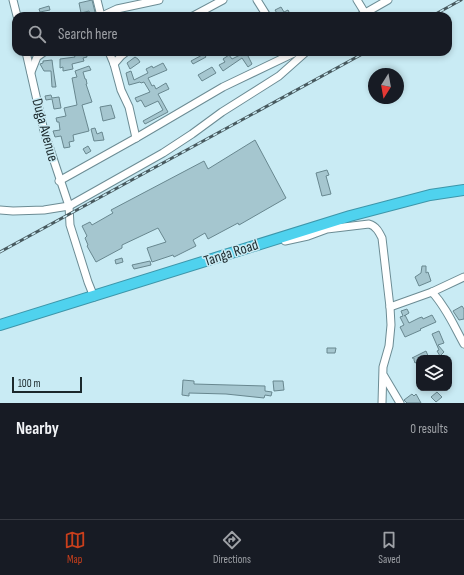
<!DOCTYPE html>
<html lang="en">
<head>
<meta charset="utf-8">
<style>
	body { margin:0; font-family:"Sofia Sans Condensed",sans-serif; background:#20242c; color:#f1f3f6 }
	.controls { position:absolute; right:12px; bottom:12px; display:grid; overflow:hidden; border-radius:8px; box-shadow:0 2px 6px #0003 }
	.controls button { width:36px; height:36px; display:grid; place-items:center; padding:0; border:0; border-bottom:1px solid #363941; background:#171b24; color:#f1f3f6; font:20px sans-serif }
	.compass { position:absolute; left:368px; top:68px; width:36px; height:36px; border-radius:50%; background:#171b24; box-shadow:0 2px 6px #0003; rotate:191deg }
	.scale { position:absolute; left:12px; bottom:10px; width:70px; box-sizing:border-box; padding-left:4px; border:2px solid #1b282b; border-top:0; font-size:11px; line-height:14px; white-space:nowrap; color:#1b282b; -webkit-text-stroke:3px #c9ebf4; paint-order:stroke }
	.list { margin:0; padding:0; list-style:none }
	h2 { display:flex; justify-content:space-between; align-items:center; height:52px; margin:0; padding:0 16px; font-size:17px }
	h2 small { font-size:13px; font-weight:400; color:#9ea1a6 }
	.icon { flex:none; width:22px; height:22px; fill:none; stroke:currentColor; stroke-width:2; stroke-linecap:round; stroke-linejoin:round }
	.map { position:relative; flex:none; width:464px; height:403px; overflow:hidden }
	.search { position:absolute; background:#171b24; box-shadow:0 2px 6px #0003; left:12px; right:12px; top:12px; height:44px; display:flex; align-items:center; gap:10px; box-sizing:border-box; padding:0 14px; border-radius:12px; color:#9ea1a6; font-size:15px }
	.sheet { height:116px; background:#171b24 }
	nav { display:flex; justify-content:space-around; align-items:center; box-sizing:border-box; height:56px; border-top:1px solid #363941; background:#171b24; font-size:11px; color:#9ea1a6 }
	nav a { display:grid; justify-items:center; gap:2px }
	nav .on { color:#c93f1c }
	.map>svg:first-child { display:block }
</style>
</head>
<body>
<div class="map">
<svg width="464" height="403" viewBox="0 0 464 403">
	<rect width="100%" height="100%" fill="#c9ebf4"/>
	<g fill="#a5c6cf" stroke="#68878f">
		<path d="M92,0L96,16H92V13L90,14L89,11L81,13L79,3Z"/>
		<path d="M49,6L50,10L40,12L39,9Z"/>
		<path d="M281,7L284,12L288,10L290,14L286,16H277L278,15L275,10Z"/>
		<path d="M73,52H86L87,57L83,58L84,61L72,64L73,69L63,71V67L60,68V59L75,57Z"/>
		<path d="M246,52L252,64L248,67L242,58L223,71L219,65L225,62L223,59L229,55L232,59Z"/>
		<path d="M204,54L206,57L193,64L191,61Z"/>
		<path d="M135,57L138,59L140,62L130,69L127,63Z"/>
		<path d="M52,60L53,68L56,87H52L51,71H44L40,64L43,63V61Z"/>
		<path d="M163,63L167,70L148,78L152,86L154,85L156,89L166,83L169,89L158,94L168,112L145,124L143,121L163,110L158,101L145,107L141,100L137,102L135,98L150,92L144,82L141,83L140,82L129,85L126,73L131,71L134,80L148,73L146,69L152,66L153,68Z"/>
		<path d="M89,66L91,70L83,72L85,79H86L87,84H86L92,102L82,105L89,131L73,135L74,141L69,142L70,147L64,148L61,136L55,137L53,131L60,130L59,122H57L56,118L66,116L64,108L77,105L72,78L77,77L75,71Z"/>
		<path d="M212,67L216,73L202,81L198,75Z"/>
		<path d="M51,95L52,98L59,97L61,108L54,109L52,99L46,100L45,96Z"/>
		<path d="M111,105L115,118L103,121L100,107Z"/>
		<path d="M95,128L97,134L102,132L104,140L94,141L91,129Z"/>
		<path d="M255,140L286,198L239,225L238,223L208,239L205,233L193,240L196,246L174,257L173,255L152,262L147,248L166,242L158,228L122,245V248L96,262L87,246L88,245L85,238L87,236L82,226L90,222L92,225L113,213L111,210L204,161L208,169Z"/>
		<path d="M88,146L91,151L86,154L83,149Z"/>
		<path d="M327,170L329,175L326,176L331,194L322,196L316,173Z"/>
		<path d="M122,258L123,262L116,264L115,260Z"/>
		<path d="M150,261L151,265L134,269L132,265Z"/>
		<path d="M422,266H426V273L428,272L431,281L419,286L415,277L421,273Z"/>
		<path d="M462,306L464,309V319L459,320L453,311Z"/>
		<path d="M407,309L409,313L404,316L405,315L409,323L419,318L422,317L423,319L432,315L436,322L420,329L421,330L405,337L400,327L404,325L400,317L403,316L401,311Z"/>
		<path d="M439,331L444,343L438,345L444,352L440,356L437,351L439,350L432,334Z"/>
		<path d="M327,348H336L335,353H327Z"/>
		<path d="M426,351L429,358H419V361L415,363L414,360V358H412Z"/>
		<path d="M183,380L194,381V384L265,386V391L272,392L271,396L265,395L264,398L226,394L189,393V396L182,395Z"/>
		<path d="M273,381H283L284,390L274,391Z"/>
		<path d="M437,392L442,397L436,402L431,397Z"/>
		<path d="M412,394L414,396L416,394L421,403H407L404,400Z"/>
	</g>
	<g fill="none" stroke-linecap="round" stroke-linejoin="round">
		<g stroke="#6c8c94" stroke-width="9">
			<g id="minor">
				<path d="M13,0L17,16"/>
				<path d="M97,0L101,16"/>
				<path d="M257,0L267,16"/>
				<path d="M357,0L365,13"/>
				<path d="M102,16L117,9L159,0"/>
				<path d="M193,16L223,0"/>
				<path d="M360,16L388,0"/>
				<path d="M26,52L44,131L69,206L70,225L88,282L94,297"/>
				<path d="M109,52L114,64L121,90L129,107L136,138"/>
				<path d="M114,64L121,56L126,52"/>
				<path d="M31,72L37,57L44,52"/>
				<path d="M59,181L136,138L223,87L296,52"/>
				<path d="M0,210L13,211L44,210L69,206L163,153L192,134L222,112L279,76L306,52"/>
				<path d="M285,241L308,236L327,229L369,224C376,226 379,232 382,238L390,307L391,325L389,346L383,367L382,403"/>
				<path d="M432,292C446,307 454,326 464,344"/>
				<path d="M390,307L432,292L464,277"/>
				<path d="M384,376L400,403"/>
			</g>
		</g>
		<g stroke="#3d96aa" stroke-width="12">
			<path id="highway" d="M0,325L350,216L430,195L464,190"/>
		</g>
		<use href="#minor" stroke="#fff" stroke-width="7"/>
		<use href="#highway" stroke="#4fd2ee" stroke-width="10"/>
		<g stroke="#485a5f" stroke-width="3">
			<g id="rail">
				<path d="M432,16L461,0"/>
				<path d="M0,252L366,52"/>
			</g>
		</g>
		<use href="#rail" stroke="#c9ebf4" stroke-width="1.5" stroke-dasharray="4.5" stroke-linecap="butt"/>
	</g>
	<g text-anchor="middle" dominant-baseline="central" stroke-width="3" stroke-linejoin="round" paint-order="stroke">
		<g font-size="15" fill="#1b282b" stroke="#c9ebf4">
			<text transform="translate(45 130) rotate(75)">Duga Avenue</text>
			<text transform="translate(231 253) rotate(-18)">Tanga Road</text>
		</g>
	</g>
</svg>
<div class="controls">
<button><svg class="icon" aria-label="layers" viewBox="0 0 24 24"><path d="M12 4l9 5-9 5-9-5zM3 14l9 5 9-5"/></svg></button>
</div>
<svg class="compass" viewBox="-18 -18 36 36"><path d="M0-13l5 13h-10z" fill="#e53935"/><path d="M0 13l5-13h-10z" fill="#9ea1a6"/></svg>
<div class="scale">100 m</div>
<div class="search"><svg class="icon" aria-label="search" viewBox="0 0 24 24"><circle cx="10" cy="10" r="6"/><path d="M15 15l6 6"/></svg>Search here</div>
</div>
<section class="sheet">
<h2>Nearby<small>0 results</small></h2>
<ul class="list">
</ul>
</section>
<nav>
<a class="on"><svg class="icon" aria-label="map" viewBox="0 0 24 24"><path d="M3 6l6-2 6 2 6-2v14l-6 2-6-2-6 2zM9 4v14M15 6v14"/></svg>Map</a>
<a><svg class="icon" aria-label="directions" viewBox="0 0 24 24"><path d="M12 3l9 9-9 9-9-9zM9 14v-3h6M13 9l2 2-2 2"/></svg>Directions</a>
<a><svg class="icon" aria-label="saved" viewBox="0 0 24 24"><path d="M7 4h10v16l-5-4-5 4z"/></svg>Saved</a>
</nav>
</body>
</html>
